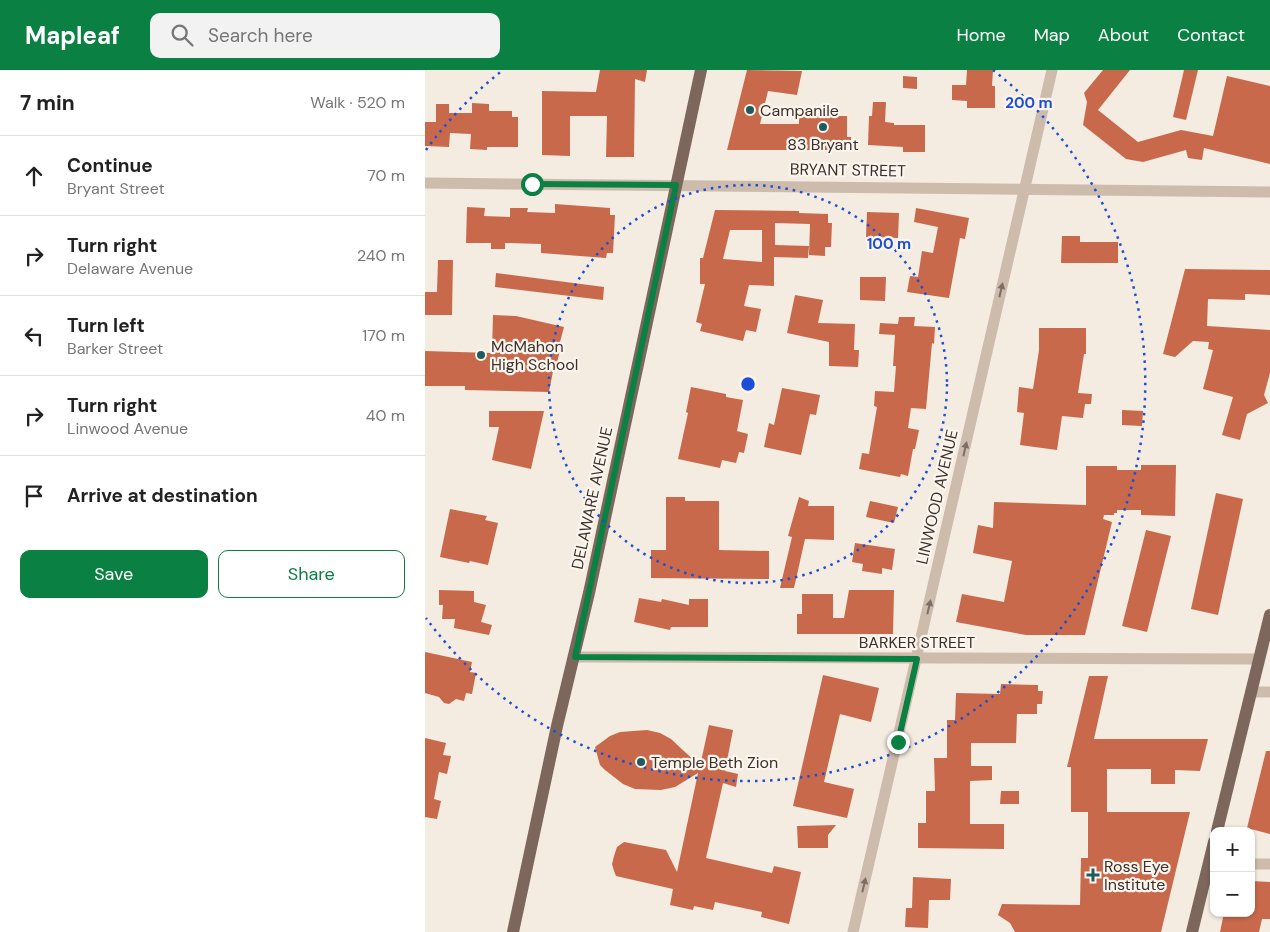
<!DOCTYPE html>
<html lang="en">
<head>
<meta charset="utf-8">
<style>
	body { margin:0; font-family:"DM Sans",sans-serif; background:#f2f2f2; color:#222 }
	.controls { position:absolute; right:15px; bottom:15px; display:grid; overflow:hidden; border-radius:10px; box-shadow:0 1px 4px #0004 }
	.controls button { width:45px; height:45px; display:grid; place-items:center; padding:0; border:0; border-bottom:1px solid #e0e0e0; background:#fff; color:#222; font:25px sans-serif }
	.stop { position:absolute; width:15px; height:15px; margin:-11px; border:4px solid #0b8043; border-radius:50%; background:#fff }
	.stop.end { background:#0b8043; border-color:#fff; box-shadow:0 1px 5px #0008 }
	.list { margin:0; padding:0; list-style:none }
	h2 { display:flex; justify-content:space-between; align-items:center; height:65px; margin:0; padding:0 20px; font-size:21px }
	h2 small { font-size:16px; font-weight:400; color:#767676 }
	.list li { display:grid; grid-template-columns:32px 1fr auto; gap:15px; align-items:center; box-sizing:border-box; height:80px; padding:0 20px; border-top:1px solid #e0e0e0 }
	.list b { display:block; font-size:19px; white-space:nowrap }
	.list p { margin:0; font-size:16px; white-space:nowrap; color:#767676 }
	.list em { font-size:16px; font-style:normal; color:#767676 }
	.actions { display:flex; gap:10px; padding:15px 20px }
	.actions a { flex:1; padding:11px 0; border:1px solid #0b8043; border-radius:10px; text-align:center; font-size:18px; color:#0b8043 }
	.actions .main { background:#0b8043; color:#fff }
	.icon { flex:none; width:28px; height:28px; fill:none; stroke:currentColor; stroke-width:2; stroke-linecap:round; stroke-linejoin:round }
	.map { position:relative; flex:none; width:845px; height:862px; overflow:hidden }
	header { display:flex; align-items:center; gap:30px; box-sizing:border-box; height:70px; padding:0 25px; background:#0b8043; color:#fff }
	header strong { font-size:24px }
	nav { display:flex; gap:28px; margin-inline-start:auto; font-size:18px }
	.search { width:350px; height:45px; background:#f2f2f2; display:flex; align-items:center; gap:12px; box-sizing:border-box; padding:0 18px; border-radius:10px; color:#767676; font-size:19px }
	main { display:flex }
	aside { flex:1; background:#fff }
	.map>svg:first-child { display:block }
</style>
</head>
<body>
<header>
<strong>Mapleaf</strong>
<div class="search"><svg class="icon" aria-label="search" viewBox="0 0 24 24"><circle cx="10" cy="10" r="6"/><path d="M15 15l6 6"/></svg>Search here</div>
<nav><a>Home</a><a>Map</a><a>About</a><a>Contact</a></nav>
</header>
<main>
<aside>
<h2>7 min<small>Walk · 520 m</small></h2>
<ul class="list">
<li><svg class="icon" aria-label="ahead" viewBox="0 0 24 24"><path d="M12 20V5M6 11l6-6 6 6"/></svg><div><b>Continue</b><p>Bryant Street</p></div><em>70 m</em></li>
<li><svg class="icon" aria-label="right" viewBox="0 0 24 24"><path d="M7 20v-9h11M14 6l5 5-5 5"/></svg><div><b>Turn right</b><p>Delaware Avenue</p></div><em>240 m</em></li>
<li><svg class="icon" aria-label="left" viewBox="0 0 24 24"><path d="M17 20v-9H6M10 6l-5 5 5 5"/></svg><div><b>Turn left</b><p>Barker Street</p></div><em>170 m</em></li>
<li><svg class="icon" aria-label="right" viewBox="0 0 24 24"><path d="M7 20v-9h11M14 6l5 5-5 5"/></svg><div><b>Turn right</b><p>Linwood Avenue</p></div><em>40 m</em></li>
<li><svg class="icon" aria-label="arrive" viewBox="0 0 24 24"><path d="M6 21V4h12l-3 4 3 4H6"/></svg><div><b>Arrive at destination</b></div></li>
</ul>
<div class="actions"><a class="main">Save</a><a>Share</a></div>
</aside>
<div class="map">
<svg width="845" height="862" viewBox="0 0 845 862">
	<rect width="100%" height="100%" fill="#f4ebe1"/>
	<g fill="#c8694b" fill-rule="evenodd">
		<path d="M175,0H222L220,12L210,9L209,87H181L182,46H145V86L117,85V21L171,22Z"/>
		<path d="M322,0L377,1L372,25L343,21L335,54H374V46H422V67H426V80H302Z"/>
		<path d="M542,0H568L567,16H570V38H542V31L527,30V15H541Z"/>
		<path d="M678,0H705L673,40L713,72L756,60L788,66L802,6L845,16V94L779,78L777,90L763,88L761,80L718,92L701,89L658,55L662,32L659,23Z"/>
		<path d="M759,0H773L761,50L748,47Z"/>
		<path d="M478,6L492,7V19L478,18Z"/>
		<path d="M448,32H461L460,52L469,53V55H500V82H478V77L443,75L444,46H447Z"/>
		<path d="M47,33L64,34V41H87V47H93V77H62V80L45,79L46,64L25,63L24,77L0,76V52H11V34H24V43H47Z"/>
		<path d="M130,134L185,138V145H190L188,183H182L181,188L116,183V174L80,173V179H66V173H41L42,137L60,138L59,146L85,147V138H103L102,142L130,143Z"/>
		<path d="M491,138L544,148L540,169L535,168L524,228L482,222L485,206L493,207L497,181L508,183L513,157L489,152Z"/>
		<path d="M290,140L374,141V143L403,144V153H407L406,177H400V186L384,185L385,154L350,153V175L384,176L383,188L349,187V216L324,215L319,236L336,239L331,262L321,260L318,271L275,261L277,254L271,252L280,214H275V188H278ZM305,160H337V192L298,189Z"/>
		<path d="M442,142L474,143L473,168L441,167Z"/>
		<path d="M637,166H655V172H693V193H636Z"/>
		<path d="M13,190H28L27,245H0V222H12Z"/>
		<path d="M760,199L845,200V225L820,224V230L783,229L782,256L845,260V303L839,325L843,333L822,344L815,370L797,365L808,327L778,319L788,280L783,279L784,272L768,271L750,287L738,284Z"/>
		<path d="M71,203L179,217L178,230L70,217Z"/>
		<path d="M435,207H461L460,231L435,230Z"/>
		<path d="M370,225L398,230L393,253L430,254L429,280H434L433,297L404,296V272L362,263Z"/>
		<path d="M68,245L91,246L139,257L135,272H137L131,297L129,296L124,322L40,320V316H0V281L67,283Z"/>
		<path d="M474,247H490L489,256L510,257L509,274L507,273L501,339L486,338L483,358L494,360L490,379H488L483,406L476,404L475,407L434,399L437,383L444,384L452,337L449,336L450,321L469,322L471,296H468L470,265L454,264L455,253L473,254Z"/>
		<path d="M614,258H661V284H659L653,323L667,324L666,334H660L658,348L637,346L632,380L595,375L599,343L592,342L594,317L608,319L614,280Z"/>
		<path d="M266,317L301,324V327L318,330L312,361L323,364L319,383L314,382L311,393L297,390L295,398L253,389L263,343L261,342Z"/>
		<path d="M357,318L395,325L391,345L385,344L376,385L339,377L344,353L349,355Z"/>
		<path d="M697,340L718,341L717,356L697,355Z"/>
		<path d="M64,341H119L106,399L67,390L74,357H64Z"/>
		<path d="M716,395H751L750,446L716,445V440H692V443H689V445H679L678,449L687,452L660,565H601L531,552L537,524L579,532L587,491L548,483L553,455L568,458L569,432L661,435V396H692V400H716Z"/>
		<path d="M791,423L818,429L793,545L766,539Z"/>
		<path d="M241,427H260V431H294V480L344,481V509L226,508V480H241Z"/>
		<path d="M374,427L384,431L383,436H409V470L380,469L369,518H355L367,467L363,466Z"/>
		<path d="M445,431L473,437L469,453L441,447Z"/>
		<path d="M25,439L62,446L60,450L73,453L63,495L45,491L44,493L15,487Z"/>
		<path d="M721,460L746,466L722,562L697,556Z"/>
		<path d="M430,473L470,479L467,500L457,498V504L437,501L438,494L427,492Z"/>
		<path d="M14,520L49,521V532L61,535L56,552L67,555L64,565L29,558L30,549H17L18,535H14Z"/>
		<path d="M424,520H469L468,564H372V544H377V524H408V548H419Z"/>
		<path d="M214,528L236,532L237,529L264,535V529H283V557H246L245,560L209,552Z"/>
		<path d="M0,582L47,592L45,602L51,603L47,624L41,623L39,631L31,629L24,634L19,633L14,627L0,623Z"/>
		<path d="M398,605L454,618L446,652L415,644L399,712L429,719L422,748L368,736Z"/>
		<path d="M664,606H683L669,669H783L775,701L750,700V714H726V699H682V742H765L736,862H590L585,853L573,845L577,834L655,835L656,788H663V742H646V697H642Z"/>
		<path d="M576,614L613,615V621H618L617,634H612V644H592L591,673H546V696H567V710L545,711V754H579V779L493,778V753H501V721H510L509,688H522V650H530L531,623L575,624Z"/>
		<path d="M284,655L308,660L300,701L313,704L311,717L298,713L281,788L347,803L349,796L376,802L364,854L336,847L337,842L290,832L288,840L269,836L268,840L245,835L248,819L191,806L189,801L187,794L189,786L192,777L199,772L241,780L252,802L273,703L250,717L236,720L210,719L198,714L180,700L175,695L170,677L185,666L195,662L222,660L235,663L246,669L275,696Z"/>
		<path d="M0,668L21,673L18,685L26,686L22,704L14,702L9,729L16,731L12,749L0,747Z"/>
		<path d="M841,681H845V764L822,758Z"/>
		<path d="M576,721H594V734H575Z"/>
		<path d="M411,755L403,765V778H373L372,756Z"/>
		<path d="M488,807L526,809L525,830H504L503,858L480,857L481,838H487Z"/>
		<path d="M826,811L845,812V849H837L834,862H795L799,843H826Z"/>
	</g>
	<g fill="none" stroke-linecap="round" stroke-linejoin="round">
		<g stroke="#cdbbac" stroke-width="11">
			<path d="M0,113L845,122"/>
			<path d="M149,587L834,589"/>
			<path d="M826,622H845"/>
			<path d="M826,794H845"/>
			<path d="M428,862L627,0"/>
		</g>
		<g stroke="#7d675c" stroke-width="12">
			<path d="M792,761L845,545"/>
			<path d="M88,862L132,656L164,523L276,0"/>
			<path d="M767,862L789,772"/>
		</g>
	</g>
	<defs><path id="oneway-solid" d="M-6-.8H1V-3.2L6.5 0L1 3.2V.8H-6Z" transform="scale(1.25)"/></defs>
	<g fill="#7d6f65">
		<use href="#oneway-solid" transform="translate(576 220) rotate(-77)"/>
		<use href="#oneway-solid" transform="translate(540 379) rotate(-77)"/>
		<use href="#oneway-solid" transform="translate(504 537) rotate(-77)"/>
		<use href="#oneway-solid" transform="translate(439 815) rotate(-77)"/>
	</g>
	<g fill="none" stroke-linecap="round" stroke-linejoin="round">
		<path stroke="#0b8043" stroke-width="6" d="M107,114L251,115L150,587L492,589L473,672"/>
	</g>
	<g fill="none" stroke="#1d4ed8" stroke-width="2.5" stroke-dasharray="2.5 5">
		<circle cx="323" cy="314" r="199"/>
		<path d="M1 80A398 398 0 0 1 78 0M568 0A398 398 0 1 1 1 548"/>
	</g>
	<g fill="#1f5a5e" stroke="#fbf5ee" stroke-width="2">
		<circle cx="325" cy="40" r="5"/>
		<circle cx="398" cy="57" r="5"/>
		<circle cx="56" cy="285" r="5"/>
		<circle cx="216" cy="692" r="5"/>
		<path d="M665.5 797.5h5v5h5v5h-5v5h-5v-5h-5v-5h5z"/>
	</g>
	<g text-anchor="middle" dominant-baseline="central" stroke-width="4.5" stroke-linejoin="round" paint-order="stroke">
		<g font-size="16" fill="#3b302b" stroke="#fbf5ee" text-anchor="start">
			<text x="335" y="40">Campanile</text>
			<text x="398" y="74" text-anchor="middle">83 Bryant</text>
			<text x="66" y="276">McMahon<tspan x="66" dy="18">High School</tspan></text>
			<text x="226" y="692">Temple Beth Zion</text>
			<text x="679" y="796">Ross Eye<tspan x="679" dy="18">Institute</tspan></text>
		</g>
		<g font-size="16" fill="#3b302b" stroke="#fbf5ee">
			<text transform="translate(423 100) rotate(1)">BRYANT STREET</text>
			<text transform="translate(512 427) rotate(-77)">LINWOOD AVENUE</text>
			<text transform="translate(167 428) rotate(-78)">DELAWARE AVENUE</text>
			<text x="492" y="572">BARKER STREET</text>
		</g>
	</g>
	<circle cx="323" cy="314" r="8" fill="#1d4ed8" stroke="#fbf5ee" stroke-width="2.5"/>
	<g font-size="15" text-anchor="middle" font-weight="bold" fill="#1d4ed8" stroke="#fbf5ee" stroke-width="4.5" stroke-linejoin="round" paint-order="stroke">
		<text x="604" y="38">200 m</text>
		<text x="464" y="179">100 m</text>
	</g>
</svg>
<div class="controls">
<button>+</button>
<button>−</button>
</div>
<div class="stop" style="left:107px;top:114px"></div>
<div class="stop end" style="left:473px;top:672px"></div>
</div>
</main>
</body>
</html>
